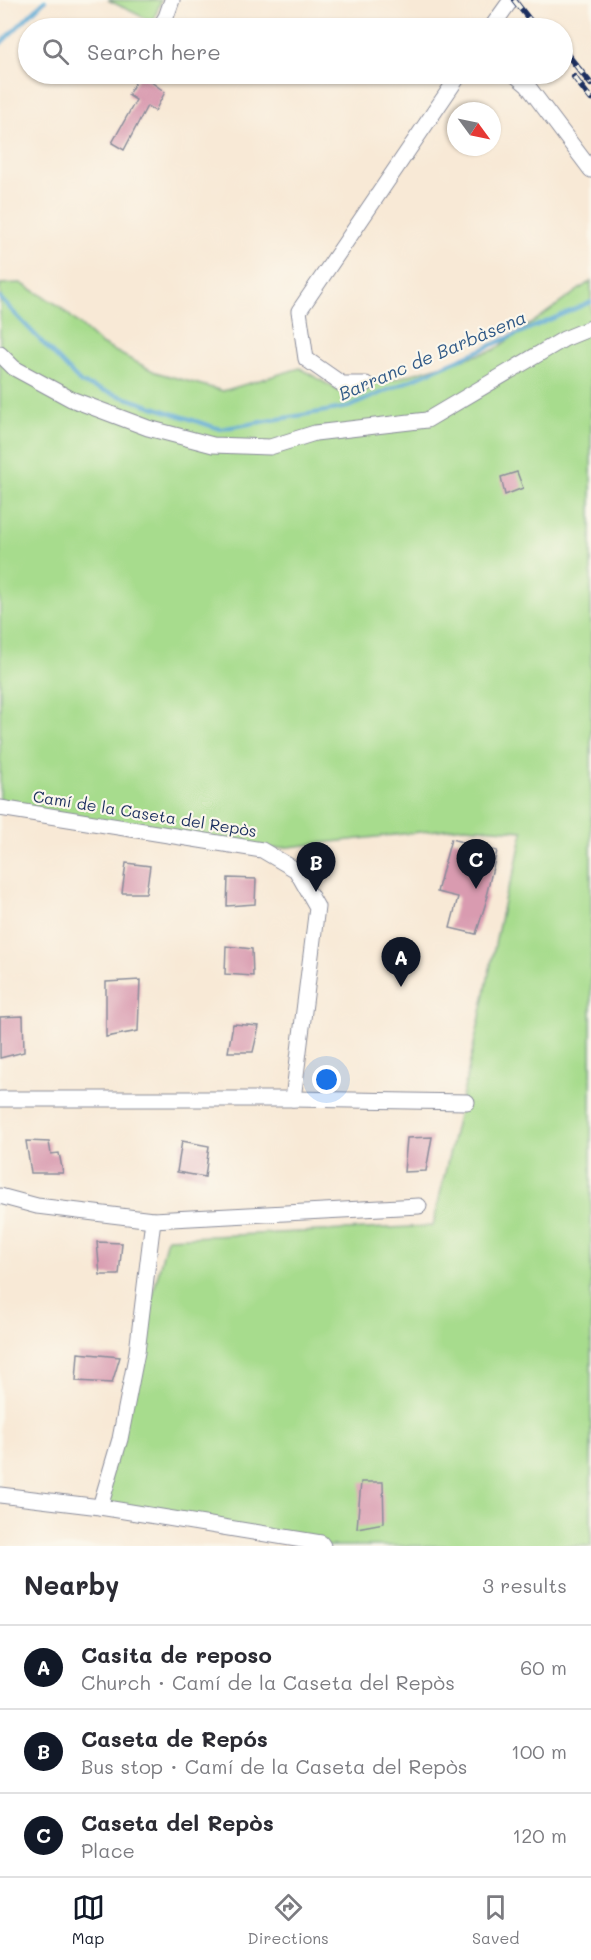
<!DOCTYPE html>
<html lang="en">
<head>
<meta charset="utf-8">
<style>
	body { margin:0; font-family:Mali,sans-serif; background:#f7f7f7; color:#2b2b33 }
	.compass { position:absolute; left:447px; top:102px; width:54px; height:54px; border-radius:50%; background:#fff; box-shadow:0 2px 4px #0004; rotate:123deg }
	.you { position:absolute; left:327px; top:1080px; width:21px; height:21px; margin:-15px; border:4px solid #fff; border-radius:50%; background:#1a73e8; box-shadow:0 0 0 9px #1a73e833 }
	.badge { display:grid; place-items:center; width:39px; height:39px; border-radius:50%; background:#111827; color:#fff; font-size:20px; font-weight:700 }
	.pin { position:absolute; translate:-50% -50px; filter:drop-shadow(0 2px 3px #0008) }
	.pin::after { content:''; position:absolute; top:32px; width:21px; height:18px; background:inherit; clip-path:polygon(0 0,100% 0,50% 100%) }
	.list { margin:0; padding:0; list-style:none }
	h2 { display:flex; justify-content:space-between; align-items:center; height:78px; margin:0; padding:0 24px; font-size:26px }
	h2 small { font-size:20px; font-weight:400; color:#7c7c81 }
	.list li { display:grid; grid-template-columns:39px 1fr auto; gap:18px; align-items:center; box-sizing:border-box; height:84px; padding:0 24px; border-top:2px solid #e1e1e2 }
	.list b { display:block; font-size:22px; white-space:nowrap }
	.list p { margin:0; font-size:20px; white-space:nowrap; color:#7c7c81 }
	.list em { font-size:20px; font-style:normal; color:#7c7c81 }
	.icon { flex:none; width:33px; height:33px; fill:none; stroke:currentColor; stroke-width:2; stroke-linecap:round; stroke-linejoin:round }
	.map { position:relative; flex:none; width:591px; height:1546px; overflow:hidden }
	.search { position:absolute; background:#fff; box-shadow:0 2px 4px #0004; left:18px; right:18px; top:18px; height:66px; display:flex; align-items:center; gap:15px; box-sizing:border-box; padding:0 21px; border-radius:33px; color:#7c7c81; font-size:22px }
	.sheet { height:330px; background:#fff }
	nav { display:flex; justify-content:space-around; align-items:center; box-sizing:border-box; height:84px; border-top:2px solid #e1e1e2; background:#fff; font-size:16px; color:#7c7c81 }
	nav a { display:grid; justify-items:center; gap:3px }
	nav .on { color:#111827 }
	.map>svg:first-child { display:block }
</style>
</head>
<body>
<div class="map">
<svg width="591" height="1546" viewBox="0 0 591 1546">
	<rect width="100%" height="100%" fill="#fbf7ec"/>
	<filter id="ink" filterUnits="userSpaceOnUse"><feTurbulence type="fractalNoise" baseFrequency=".0167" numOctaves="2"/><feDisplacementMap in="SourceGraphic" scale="12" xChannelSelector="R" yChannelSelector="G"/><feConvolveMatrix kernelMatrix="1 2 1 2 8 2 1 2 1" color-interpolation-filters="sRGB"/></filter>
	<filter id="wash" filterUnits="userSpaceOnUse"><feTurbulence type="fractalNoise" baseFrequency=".008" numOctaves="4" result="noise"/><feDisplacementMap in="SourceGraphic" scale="24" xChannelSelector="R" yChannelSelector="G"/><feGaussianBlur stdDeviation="1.35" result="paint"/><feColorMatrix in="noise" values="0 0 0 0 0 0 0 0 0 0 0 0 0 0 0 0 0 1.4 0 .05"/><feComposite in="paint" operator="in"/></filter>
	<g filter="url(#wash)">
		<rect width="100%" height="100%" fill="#f8e9d6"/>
		<g fill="#a7dc8d" stroke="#618676" stroke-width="1.5">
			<path d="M108,0H161L153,22Z"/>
			<path d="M591,281V1546H323L100,1507L167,1238L433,1226L479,1022L505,896L515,870L523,831L464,827L262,850L0,808V284L21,283L58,305L101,344L155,372L223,391L300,368L339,391L395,379L494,350Z"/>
		</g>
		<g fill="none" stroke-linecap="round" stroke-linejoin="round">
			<g stroke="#5ba9d4" stroke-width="4">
				<path d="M0,44L45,0"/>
				<path d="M0,298L81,383L220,429L349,407L591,302"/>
			</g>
		</g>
		<g id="blocks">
			<g fill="#d99bb0">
				<path d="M140,74L165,92L155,111L147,106L124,150L112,143L136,100L128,95Z"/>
				<path d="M517,472L523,488L505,495L501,477Z"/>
				<path d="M451,839L497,851L486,896H488L476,934L450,928L458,897L437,892Z"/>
				<path d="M126,863L150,866L146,893H122Z"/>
				<path d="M228,878L256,879L255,904L227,906Z"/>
				<path d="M226,946L252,949L253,976L225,974Z"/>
				<path d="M140,980L138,1031L106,1037V982Z"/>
				<path d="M23,1016L24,1052L0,1058V1017Z"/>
				<path d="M233,1024L259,1026L253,1052H228Z"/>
				<path d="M432,1137L426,1171L404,1172L407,1138Z"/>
				<path d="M26,1141L49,1142L51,1154L59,1153L63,1173H31Z"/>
				<path d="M182,1141L209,1146L205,1177L177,1172Z"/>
				<path d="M97,1242L122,1243L119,1275H100Z"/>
				<path d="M78,1353L120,1357L112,1383L76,1381Z"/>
				<path d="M361,1482H383L384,1523L357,1528Z"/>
			</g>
		</g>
	</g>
	<g filter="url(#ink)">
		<use href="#blocks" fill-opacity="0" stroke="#8a8c9a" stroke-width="1.5"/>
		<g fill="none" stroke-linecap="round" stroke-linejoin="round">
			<g stroke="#8a8c9a" stroke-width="17">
				<g id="street">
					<path d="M159,28L166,17L172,0"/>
					<path d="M491,28L511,0"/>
					<path d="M514,74L527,85L591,170"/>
					<path d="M0,354L14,368L71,399L148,428L213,445L270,447L315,433L427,420L564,339L591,328"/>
					<path d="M366,384H342L306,359L299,311L460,74"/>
					<path d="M0,808L262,850L296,870L317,907L293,1099"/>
					<path d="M0,1099H293L467,1102"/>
					<path d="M0,1196L37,1206L153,1220L419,1206"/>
					<path d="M0,1495L100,1507L321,1543L323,1546"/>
					<path d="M100,1507L120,1439L137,1352L153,1220"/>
				</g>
			</g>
			<use href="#street" stroke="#fff" stroke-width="15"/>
			<g stroke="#1b2f5e" stroke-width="6">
				<g id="rail">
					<path d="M514,0L536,28"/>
					<path d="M562,48L591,84"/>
					<path d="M574,77L591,99"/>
				</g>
			</g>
			<use href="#rail" stroke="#fbf7ec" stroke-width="4" stroke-dasharray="11" stroke-linecap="butt"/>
		</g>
	</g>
	<g text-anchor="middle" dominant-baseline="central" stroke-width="4.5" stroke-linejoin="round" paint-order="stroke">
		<g font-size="16" fill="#1b2f5e" stroke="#fbf7ec">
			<text transform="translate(145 813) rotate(9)">Camí de la Caseta del Repòs</text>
		</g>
		<g font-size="18" font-style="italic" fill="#315a87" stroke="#fbf7ec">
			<text transform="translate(432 355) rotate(-23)">Barranc de Barbàsena</text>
		</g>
	</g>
</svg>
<svg class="compass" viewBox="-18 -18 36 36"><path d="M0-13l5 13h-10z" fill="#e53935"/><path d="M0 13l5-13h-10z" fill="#7c7c81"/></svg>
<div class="you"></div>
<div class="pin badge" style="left:401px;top:987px">A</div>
<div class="pin badge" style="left:316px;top:892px">B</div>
<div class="pin badge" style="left:476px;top:889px">C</div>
<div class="search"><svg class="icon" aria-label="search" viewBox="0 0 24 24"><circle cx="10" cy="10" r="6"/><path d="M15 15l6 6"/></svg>Search here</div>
</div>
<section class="sheet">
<h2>Nearby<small>3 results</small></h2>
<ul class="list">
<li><span class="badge">A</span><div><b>Casita de reposo</b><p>Church · Camí de la Caseta del Repòs</p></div><em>60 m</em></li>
<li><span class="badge">B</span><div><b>Caseta de Repós</b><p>Bus stop · Camí de la Caseta del Repòs</p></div><em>100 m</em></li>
<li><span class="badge">C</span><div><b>Caseta del Repòs</b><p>Place</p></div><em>120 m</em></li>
</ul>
</section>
<nav>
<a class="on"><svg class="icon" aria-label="map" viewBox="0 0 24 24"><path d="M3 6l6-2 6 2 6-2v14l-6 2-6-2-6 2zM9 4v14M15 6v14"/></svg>Map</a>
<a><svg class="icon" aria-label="directions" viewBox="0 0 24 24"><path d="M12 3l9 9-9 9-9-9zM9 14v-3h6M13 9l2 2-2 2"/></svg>Directions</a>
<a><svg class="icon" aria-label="saved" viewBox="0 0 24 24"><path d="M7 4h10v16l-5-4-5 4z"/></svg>Saved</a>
</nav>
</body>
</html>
